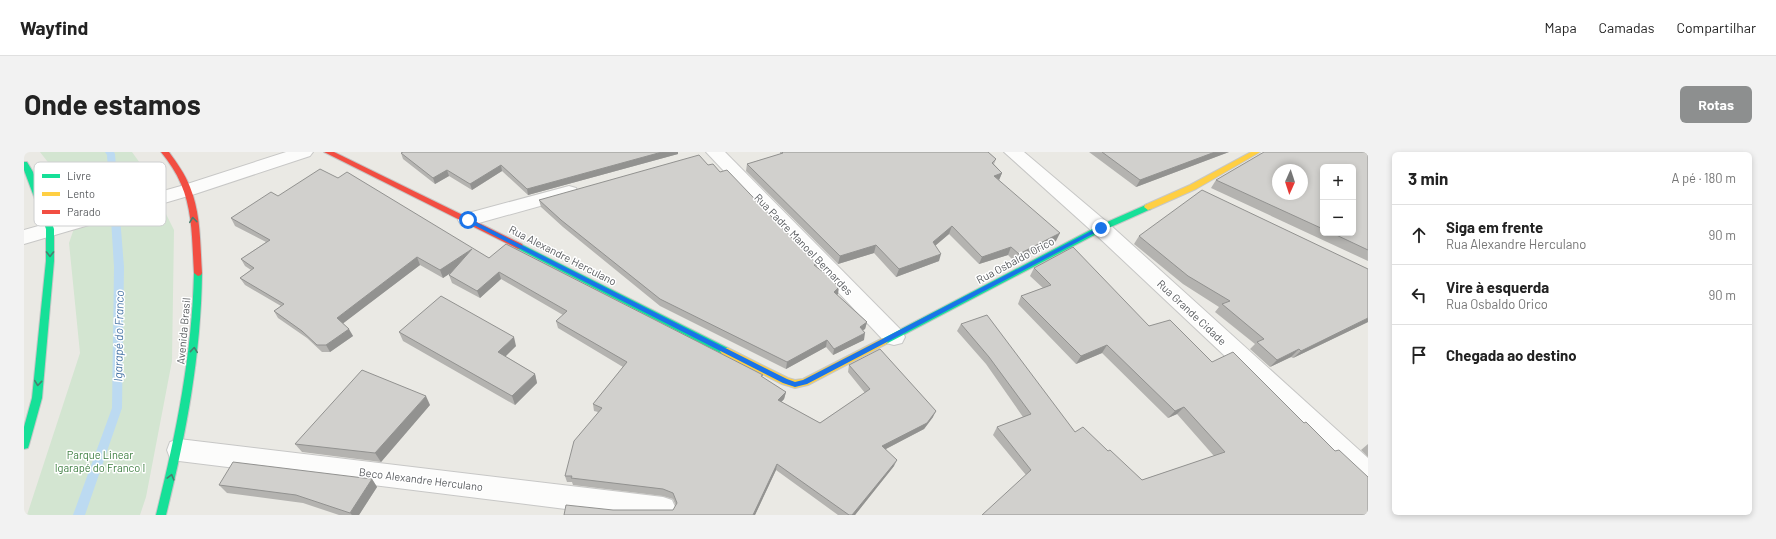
<!DOCTYPE html>
<html lang="pt">
<head>
<meta charset="utf-8">
<style>
	body { margin:0; font-family:Barlow,sans-serif; background:#f2f2f2; color:#222 }
	.controls { position:absolute; right:12px; top:12px; display:grid; overflow:hidden; border-radius:6px; box-shadow:0 2px 6px #0003 }
	.controls button { width:36px; height:36px; display:grid; place-items:center; padding:0; border:0; border-bottom:1px solid #e0e0e0; background:#fff; color:#222; font:20px sans-serif }
	.compass { position:absolute; left:1248px; top:12px; width:36px; height:36px; border-radius:50%; background:#fff; box-shadow:0 2px 6px #0003; rotate:183deg }
	.stop { position:absolute; width:12px; height:12px; margin:-9px; border:3px solid #1a73e8; border-radius:50%; background:#fff }
	.stop.end { background:#1a73e8; border-color:#fff; box-shadow:0 1px 4px #0008 }
	.list { margin:0; padding:0; list-style:none }
	h2 { display:flex; justify-content:space-between; align-items:center; height:52px; margin:0; padding:0 16px; font-size:17px }
	h2 small { font-size:13px; font-weight:400; color:#767676 }
	.list li { display:grid; grid-template-columns:26px 1fr auto; gap:12px; align-items:center; box-sizing:border-box; height:60px; padding:0 16px; border-top:1px solid #e0e0e0 }
	.list b { display:block; font-size:15px; white-space:nowrap }
	.list p { margin:0; font-size:13px; white-space:nowrap; color:#767676 }
	.list em { font-size:13px; font-style:normal; color:#767676 }
	.icon { flex:none; width:22px; height:22px; fill:none; stroke:currentColor; stroke-width:2; stroke-linecap:round; stroke-linejoin:round }
	.map { position:relative; flex:none; width:1344px; height:363px; overflow:hidden; border-radius:6px }
	header { display:flex; align-items:center; gap:24px; box-sizing:border-box; height:56px; padding:0 20px; background:#fff; border-bottom:1px solid #e0e0e0 }
	header strong { font-size:19px }
	nav { display:flex; gap:22px; margin-inline-start:auto; font-size:14px }
	.intro { display:flex; align-items:center; justify-content:space-between; box-sizing:border-box; height:96px; padding:0 24px }
	h1 { margin:0; font-size:28px }
	.button { padding:10px 18px; border-radius:6px; background:#8d8f8f; color:#fff; font-size:14px; font-weight:700 }
	main { display:flex; gap:24px; padding:0 24px }
	aside { flex:1; background:#fff; border-radius:6px; box-shadow:0 2px 6px #0003 }
	.map>svg:first-child { display:block }
</style>
</head>
<body>
<header>
<strong>Wayfind</strong>
<nav><a>Mapa</a><a>Camadas</a><a>Compartilhar</a></nav>
</header>
<div class="intro"><h1>Onde estamos</h1><a class="button">Rotas</a></div>
<main>
<div class="map">
<svg width="1344" height="363" viewBox="0 0 1344 363">
	<rect width="100%" height="100%" fill="#eae9e4"/>
	<path fill="#d3e5d1" d="M16,0H108L131,32L135,41L139,56L150,78L148,209L122,345L116,363H3L56,201L45,91L60,47L23,9Z"/>
	<g fill="none" stroke-linecap="round" stroke-linejoin="round">
		<path fill="#bcdaf1" fill-rule="evenodd" d="M81,0H90L91,2L100,115L98,256L61,363H49L88,256L90,115L83,3Z"/>
		<g stroke="#c7c7c6" stroke-width="2">
			<g id="street">
				<path d="M262,0H289L286,4L171,42L0,92V78L157,34Z"/>
				<path d="M682,0H701L878,179L881,185L878,191L870,193L862,191Z"/>
				<path d="M980,0H1000L1084,71L1344,306V333L1335,330L1070,81Z"/>
				<path d="M545,34L552,36L554,40L552,44L444,74L437,73L434,68L437,63Z"/>
				<path d="M155,287L639,345L648,348L652,357L649,363H590L155,309L146,306L143,298L146,290Z"/>
			</g>
		</g>
		<g stroke="#c6c7c6" stroke-width="2">
			<g id="fast">
				<path d="M0,10H3L9,20L30,77V109L18,246L5,293L4,296L0,297V275L8,246L22,109V77L0,18Z"/>
				<path d="M1124,52L1128,55L1127,57L1080,78L862,192H856L854,190L856,188L1074,74Z"/>
				<path d="M495,91L704,196L706,199L704,202H698L492,96L491,94Z"/>
				<path d="M174,118L178,121C177,204 162,283 142,363H132C152,283 168,204 170,121Z"/>
			</g>
		</g>
		<g stroke="#c6c7c6" stroke-width="2">
			<g id="slow">
				<path d="M1227,0H1236L1172,37L1127,57L1124,58L1120,55L1121,53L1166,33Z"/>
				<path d="M859,186L862,188L864,190L862,192L784,233L771,236L758,232L698,202L696,199L698,196H704L764,226L771,228L779,227Z"/>
			</g>
		</g>
		<g stroke="#c6c7c6" stroke-width="2">
			<g id="jam">
				<path d="M137,0H145C153,11 161,22 166,35C177,62 176,92 178,121L177,123L174,124L170,121C168,91 169,59 157,32C152,20 145,10 137,0Z"/>
				<path d="M300,0H310L498,92L499,94L495,97L492,96Z"/>
			</g>
		</g>
		<use href="#street" fill="#fcfcfb" fill-rule="evenodd"/>
		<use href="#fast" fill="#16e098" fill-rule="evenodd"/>
		<use href="#slow" fill="#ffcf43" fill-rule="evenodd"/>
		<use href="#jam" fill="#f24e42" fill-rule="evenodd"/>
	</g>
	<g fill="#b4b3b0" fill-rule="evenodd">
		<path d="M379,0H654V2L504,43L478,19L448,38L425,24L411,32L379,7L377,1Z"/>
		<path d="M756,0H964L972,7L970,12L978,21L975,28L1032,89L991,110L984,103L955,112L925,82L911,94L915,109L872,125L850,101L814,112L722,19L723,12L756,2Z"/>
		<path d="M1065,0H1205L1112,35Z"/>
		<path d="M1344,0V109L1187,36L1192,28ZM1299,15L1329,81H1299Z"/>
		<path d="M684,13L696,20L793,112V116L814,142L813,143L843,170L841,177L839,178L840,188L809,203L802,195L762,217L636,154L539,75L517,55L515,48Z"/>
		<path d="M254,44L465,106L738,225L762,240L760,247L757,250L796,271L841,241L824,220L825,213L909,265L900,277L862,297L870,314L831,363H814L752,318L731,363H540L589,358H649L652,354L649,347L639,344L549,333L548,330H543L541,324L574,260L570,259L569,252L599,215L534,176L532,169L539,163L477,127L456,146L428,131L425,123L429,119L419,126L396,113L319,171L329,184L306,200H298L283,186L254,166L250,159L257,154L221,133L216,126L227,118L221,114L217,107L242,90L211,74L207,66Z"/>
		<path d="M1115,84L1344,170L1269,206L1267,205L1246,215L1226,197L1231,192L1191,160L1195,155L1159,132L1110,92Z"/>
		<path d="M1010,116L1125,174L1188,210L1344,363L1002,323L969,283L973,275L999,265L962,212L933,179L937,172L1051,280L1084,299L1118,328L1190,304L1153,262L1144,266L1078,201L1052,212L994,152L997,144L1019,136L1006,124Z"/>
		<path d="M375,180L492,194L481,204L511,222L513,231L491,253L379,189Z"/>
		<path d="M406,253L357,310L278,300L271,292Z"/>
		<path d="M1344,292V305L1337,298Z"/>
		<path d="M348,327L353,335L335,363H315L279,351L203,341L195,333Z"/>
	</g>
	<g fill="#929290">
		<path d="M638,0H654V2L504,43L503,37Z"/>
		<path d="M1191,0H1205L1112,35L1116,28Z"/>
		<path d="M477,13L478,19L448,38L446,32Z"/>
		<path d="M423,18L425,24L411,32L409,26Z"/>
		<path d="M978,21L975,28L970,24Z"/>
		<path d="M928,74L925,82L906,98L909,90Z"/>
		<path d="M1036,81L1032,89L991,110L995,102Z"/>
		<path d="M852,93L850,101L814,112L816,104Z"/>
		<path d="M987,95L984,103L955,112L958,105Z"/>
		<path d="M448,97L451,105L419,126L416,118Z"/>
		<path d="M917,102L915,109L872,125L875,117Z"/>
		<path d="M393,105L396,113L317,173L313,166Z"/>
		<path d="M475,120L477,127L456,146L453,139Z"/>
		<path d="M815,135L814,142L808,147L810,140Z"/>
		<path d="M1344,166V170L1269,206L1277,199Z"/>
		<path d="M843,170L841,177L834,181L836,175Z"/>
		<path d="M325,177L329,184L306,200L302,193Z"/>
		<path d="M841,181L840,188L809,203L810,197Z"/>
		<path d="M490,185L492,194L477,209L474,200Z"/>
		<path d="M803,188L802,195L762,217L763,210Z"/>
		<path d="M1083,193L1078,201L1052,212L1057,204Z"/>
		<path d="M1275,197L1267,205L1246,215L1253,208Z"/>
		<path d="M511,222L513,231L491,253L488,244Z"/>
		<path d="M762,240L760,247L753,255L754,248Z"/>
		<path d="M402,244L406,253L357,310L351,301Z"/>
		<path d="M1160,255L1153,262L1144,266L1151,259Z"/>
		<path d="M912,259L909,265L900,277L856,300L858,294Z"/>
		<path d="M873,308L870,314L831,363H828Z"/>
		<path d="M753,312L752,318L731,363H729Z"/>
		<path d="M348,327L353,335L335,363H328L326,361Z"/>
	</g>
	<g fill="#d1d0cd" stroke="#929290" fill-rule="evenodd">
		<path d="M379,0H638L503,37L477,13L446,32L423,18L409,26L377,1Z"/>
		<path d="M758,0H964L972,7L968,11L978,21L970,24L1036,81L995,102L987,95L958,105L928,74L909,90L917,102L875,117L852,93L816,104L723,12L759,1Z"/>
		<path d="M1078,0H1191L1116,28Z"/>
		<path d="M1240,0H1344V98L1308,81H1329V15H1299V77L1192,28ZM1254,18H1278V42H1254Z"/>
		<path d="M675,3L684,13L689,12L696,20L703,18L793,112L790,113L803,123L815,135L810,140L843,170L836,175L841,181L810,197L803,188L763,210L636,147L537,68L515,48Z"/>
		<path d="M296,17L314,26L323,20L465,106L482,92L739,223L737,224L762,240L754,248L796,271L846,237L825,213L856,197L912,259L903,271L858,294L873,308L828,363H825L753,312L729,363H540L542,353L589,358H649L653,351L649,341L639,337L547,326L548,324H541L550,289L578,256L569,252L603,210L532,169L543,159L475,120L453,139L425,123L448,97L416,118L393,105L313,166L325,177L302,193H293L278,179L250,159L260,152L216,126L230,116L217,107L246,88L207,66L247,40L254,44Z"/>
		<path d="M1178,38L1344,117V166L1277,199L1275,197L1253,208L1233,190L1240,187L1198,152L1206,149L1164,124L1115,84Z"/>
		<path d="M1049,95L1125,174L1146,168L1188,210L1209,200L1280,271L1282,270L1311,299L1315,298L1344,325V363H958L1007,318L973,275L1007,262L965,205L937,172L963,163L1051,280L1059,275L1084,299L1086,298L1118,328L1201,300L1160,255L1151,259L1083,193L1057,204L997,144L1027,133L1010,116Z"/>
		<path d="M417,144L490,185L474,200L511,222L488,244L375,180Z"/>
		<path d="M338,218L402,244L351,301L271,292Z"/>
		<path d="M209,310L348,327L326,361L272,343L195,333Z"/>
	</g>
	<defs><path id="oneway-chevron" d="M-2-3.5L2.5 0L-2 3.5" fill="none" stroke-width="1.6" stroke-linecap="round" stroke-linejoin="round"/></defs>
	<g stroke="#4a7e6f">
		<use href="#oneway-chevron" transform="translate(169 68) rotate(-97)"/>
		<use href="#oneway-chevron" transform="translate(26 102) rotate(90)"/>
		<use href="#oneway-chevron" transform="translate(170 198) rotate(-84)"/>
		<use href="#oneway-chevron" transform="translate(14 231) rotate(96)"/>
		<use href="#oneway-chevron" transform="translate(147 325) rotate(-75)"/>
	</g>
	<path fill="#1a73e8" d="M444,66L763,227L771,230L779,228L1075,75L1080,76L783,232L771,235L759,231L442,69L441,68Z"/>
	<g text-anchor="middle" dominant-baseline="central" stroke-width="3" stroke-linejoin="round" paint-order="stroke">
		<g font-size="11" fill="#5b5e61" stroke="#fff">
			<text transform="translate(780 92) rotate(46)">Rua Padre Manoel Bernardes</text>
			<text transform="translate(539 103) rotate(27)">Rua Alexandre Herculano</text>
			<text transform="translate(991 108) rotate(-28)">Rua Osbaldo Orico</text>
			<text transform="translate(1168 160) rotate(43)">Rua Grande Cidade</text>
			<text transform="translate(159 179) rotate(-85)">Avenida Brasil</text>
			<text transform="translate(397 327) rotate(7)">Beco Alexandre Herculano</text>
		</g>
		<g font-size="11" fill="#3d7e40" stroke="#fff">
			<text x="76" y="302">Parque Linear<tspan x="76" dy="13">Igarapé do Franco I</tspan></text>
		</g>
		<g font-size="12" font-style="italic" fill="#4875a6" stroke="#fff">
			<text transform="translate(94 184) rotate(-89)">Igarapé do Franco</text>
		</g>
	</g>
	<rect x="10" y="10" width="132" height="64" rx="6" fill="#fff" stroke="#cecfd0" stroke-width="1"/>
	<rect x="18" y="22" width="18" height="4" fill="#16e098"/>
	<rect x="18" y="40" width="18" height="4" fill="#ffcf43"/>
	<rect x="18" y="58" width="18" height="4" fill="#f24e42"/>
	<g font-size="11" fill="#5b5e61">
		<text x="43" y="28">Livre</text>
		<text x="43" y="46">Lento</text>
		<text x="43" y="64">Parado</text>
	</g>
</svg>
<div class="controls">
<button>+</button>
<button>−</button>
</div>
<svg class="compass" viewBox="-18 -18 36 36"><path d="M0-13l5 13h-10z" fill="#e53935"/><path d="M0 13l5-13h-10z" fill="#767676"/></svg>
<div class="stop" style="left:444px;top:68px"></div>
<div class="stop end" style="left:1077px;top:76px"></div>
</div>
<aside>
<h2>3 min<small>A pé · 180 m</small></h2>
<ul class="list">
<li><svg class="icon" aria-label="ahead" viewBox="0 0 24 24"><path d="M12 20V5M6 11l6-6 6 6"/></svg><div><b>Siga em frente</b><p>Rua Alexandre Herculano</p></div><em>90 m</em></li>
<li><svg class="icon" aria-label="left" viewBox="0 0 24 24"><path d="M17 20v-9H6M10 6l-5 5 5 5"/></svg><div><b>Vire à esquerda</b><p>Rua Osbaldo Orico</p></div><em>90 m</em></li>
<li><svg class="icon" aria-label="arrive" viewBox="0 0 24 24"><path d="M6 21V4h12l-3 4 3 4H6"/></svg><div><b>Chegada ao destino</b></div></li>
</ul>
</aside>
</main>
</body>
</html>
